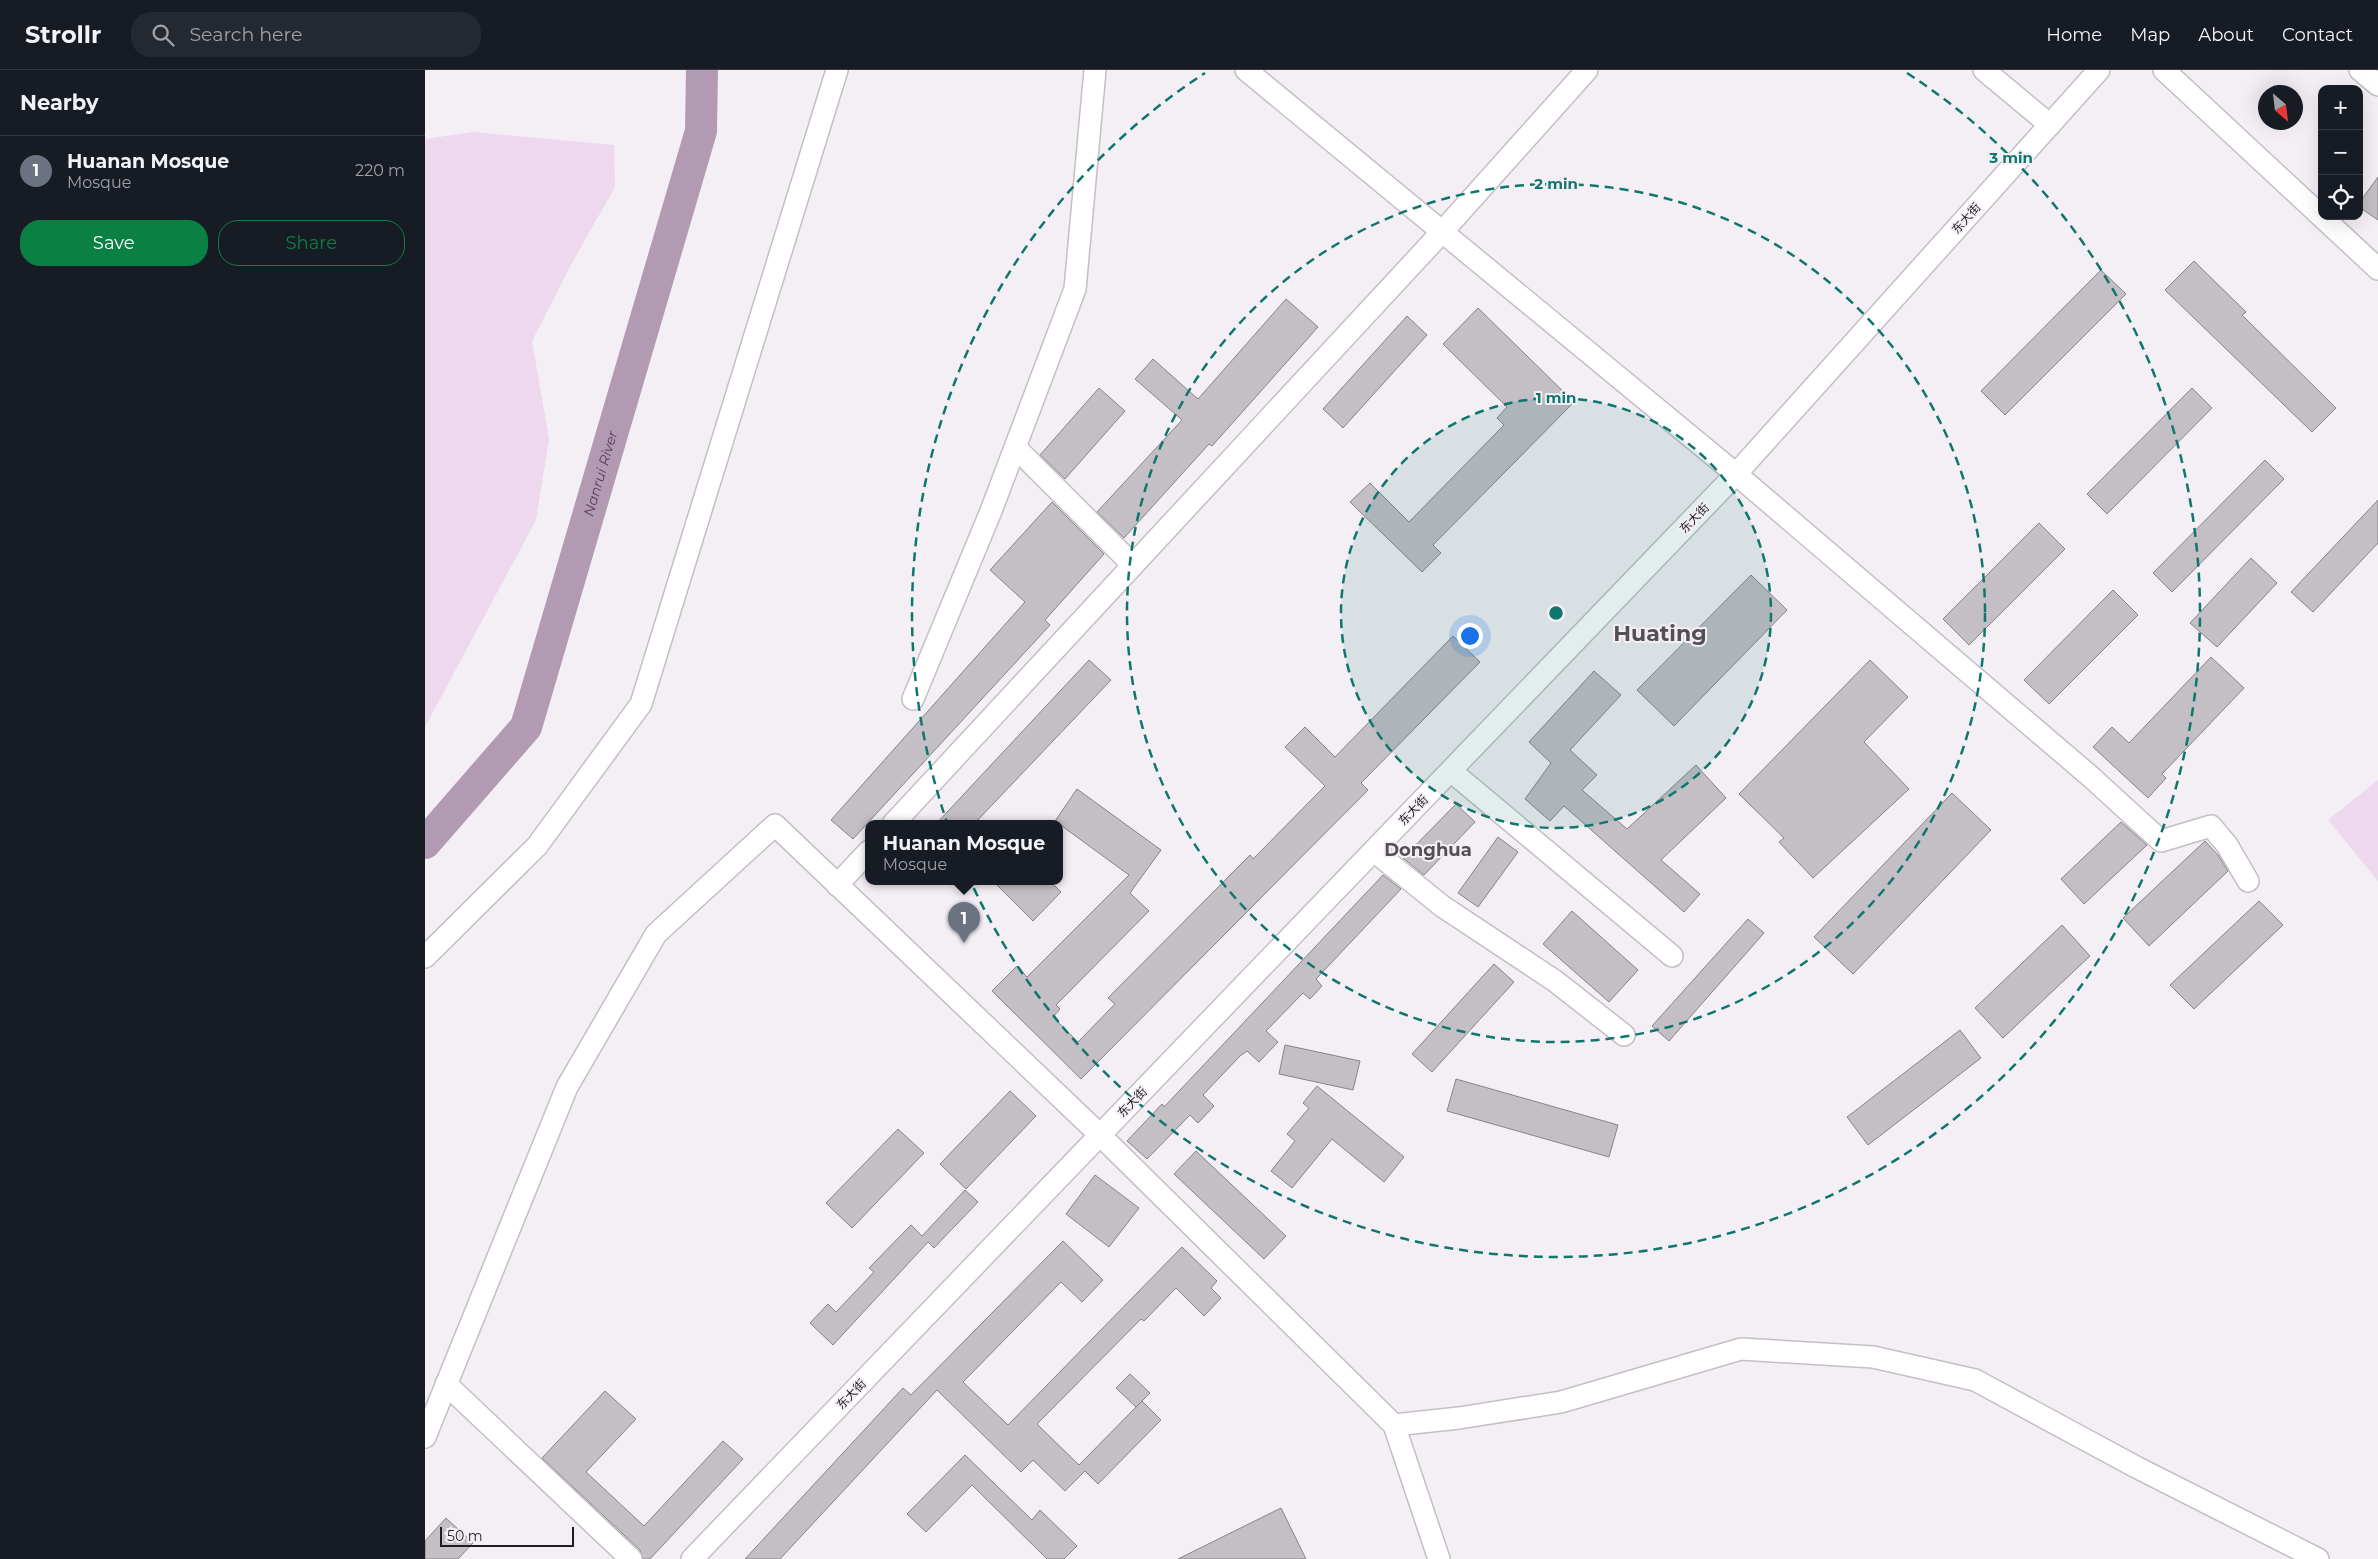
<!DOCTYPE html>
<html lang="en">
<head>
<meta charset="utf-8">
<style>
	body { margin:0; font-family:Montserrat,"Noto Sans SC",sans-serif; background:#242831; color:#f1f3f6 }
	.controls { position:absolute; right:15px; top:15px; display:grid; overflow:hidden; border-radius:10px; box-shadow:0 5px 20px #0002 }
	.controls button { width:45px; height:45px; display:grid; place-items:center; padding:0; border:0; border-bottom:1px solid #363941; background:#171b24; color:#f1f3f6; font:25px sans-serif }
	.compass { position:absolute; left:1833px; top:15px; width:45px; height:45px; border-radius:50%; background:#171b24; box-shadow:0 5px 20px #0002; rotate:152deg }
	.scale { position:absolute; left:15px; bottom:12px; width:134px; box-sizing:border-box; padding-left:5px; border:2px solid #1f1d1f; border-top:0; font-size:14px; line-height:18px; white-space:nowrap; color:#1f1d1f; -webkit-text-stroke:4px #f4eff5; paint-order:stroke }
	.you { position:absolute; left:1044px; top:565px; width:18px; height:18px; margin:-12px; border:4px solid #fff; border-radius:50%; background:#1a73e8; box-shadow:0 0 0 8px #1a73e833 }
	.badge { display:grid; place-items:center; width:32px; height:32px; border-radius:50%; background:#0b8043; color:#fff; font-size:16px; font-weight:700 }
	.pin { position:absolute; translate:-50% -41px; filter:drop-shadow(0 1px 2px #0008) }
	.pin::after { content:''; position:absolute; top:26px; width:18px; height:15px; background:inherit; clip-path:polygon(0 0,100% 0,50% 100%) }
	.popup { position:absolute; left:440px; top:750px; width:198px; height:65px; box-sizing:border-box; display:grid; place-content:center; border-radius:10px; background:#171b24; filter:drop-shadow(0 1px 4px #0005); font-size:16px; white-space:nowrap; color:#9ea1a6 }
	.popup b { font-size:19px; color:#f1f3f6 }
	.popup::after { content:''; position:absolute; left:50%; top:100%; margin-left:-10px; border:10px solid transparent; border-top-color:#171b24 }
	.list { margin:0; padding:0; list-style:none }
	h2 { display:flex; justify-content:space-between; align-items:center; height:65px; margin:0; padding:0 20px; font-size:21px }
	h2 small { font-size:16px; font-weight:400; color:#9ea1a6 }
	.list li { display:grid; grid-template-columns:32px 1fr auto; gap:15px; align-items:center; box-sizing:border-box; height:70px; padding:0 20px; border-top:1px solid #363941 }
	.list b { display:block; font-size:19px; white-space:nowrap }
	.list p { margin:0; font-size:16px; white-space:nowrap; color:#9ea1a6 }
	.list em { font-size:16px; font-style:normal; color:#9ea1a6 }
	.actions { display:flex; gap:10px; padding:15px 20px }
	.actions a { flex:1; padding:11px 0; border:1px solid #0b8043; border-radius:20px; text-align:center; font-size:18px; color:#0b8043 }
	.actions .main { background:#0b8043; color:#fff }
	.icon { flex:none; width:28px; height:28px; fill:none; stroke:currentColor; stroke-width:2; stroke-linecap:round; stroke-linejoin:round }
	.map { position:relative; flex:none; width:1953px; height:1489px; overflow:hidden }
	header { display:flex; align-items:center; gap:30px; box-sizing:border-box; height:70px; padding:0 25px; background:#171b24; border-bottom:1px solid #363941 }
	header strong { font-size:24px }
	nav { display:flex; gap:28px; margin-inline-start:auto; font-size:18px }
	.search { width:350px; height:45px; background:#242831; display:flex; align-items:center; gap:12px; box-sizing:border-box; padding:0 18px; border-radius:20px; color:#9ea1a6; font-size:19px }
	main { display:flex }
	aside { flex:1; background:#171b24 }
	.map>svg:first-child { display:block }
</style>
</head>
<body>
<header>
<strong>Strollr</strong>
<div class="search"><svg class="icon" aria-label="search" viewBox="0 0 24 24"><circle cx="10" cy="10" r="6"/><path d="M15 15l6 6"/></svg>Search here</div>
<nav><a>Home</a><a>Map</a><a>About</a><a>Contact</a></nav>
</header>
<main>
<aside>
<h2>Nearby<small></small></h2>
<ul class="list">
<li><span class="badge" style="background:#6b7280">1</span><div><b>Huanan Mosque</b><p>Mosque</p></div><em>220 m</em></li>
</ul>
<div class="actions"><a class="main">Save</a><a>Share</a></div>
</aside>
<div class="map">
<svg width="1953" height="1489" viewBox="0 0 1953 1489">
	<rect width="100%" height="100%" fill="#f4eff5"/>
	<g fill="#edd8ed">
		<path d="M48,62L189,75L190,117L147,193L107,271L124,369L111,450L0,657V69Z"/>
		<path d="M1953,710V811L1903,750Z"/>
	</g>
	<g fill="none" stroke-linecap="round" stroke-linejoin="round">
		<path stroke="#b29ab3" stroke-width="32" id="s1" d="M0,773L101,657L276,61L277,0"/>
	</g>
	<g fill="#c4bfc5" stroke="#888388">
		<path d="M1953,107V150L1934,137V133Z"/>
		<path d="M1769,191L1821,242L1817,245L1911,338L1887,362L1740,220Z"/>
		<path d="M1676,200L1701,224L1580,345L1556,321Z"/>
		<path d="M861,229L893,257L787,376L784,374L699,468L672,442L757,350L710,309L728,289L773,329Z"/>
		<path d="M1053,238L1149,332L1008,475L1016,483L997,502L925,432L945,413L984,452L1079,355L1072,348L1082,337L1018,274Z"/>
		<path d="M982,246L1002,265L918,358L898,339Z"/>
		<path d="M674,318L700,341L640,409L615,385Z"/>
		<path d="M1767,318L1787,338L1682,444L1662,424Z"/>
		<path d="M1840,390L1859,409L1747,522L1728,503Z"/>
		<path d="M1953,430V473L1888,542L1866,522Z"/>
		<path d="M627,432L679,484L620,550L625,555L428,769L406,750L600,532L565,500Z"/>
		<path d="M1614,453L1640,479L1544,575L1518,549Z"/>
		<path d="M1826,488L1852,513L1792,577L1765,553Z"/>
		<path d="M1326,505L1362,540L1249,656L1212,620Z"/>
		<path d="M1688,520L1713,545L1624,634L1599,610Z"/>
		<path d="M1028,566L1055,592L936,713L943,720L656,1009L567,921L592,896L602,907L704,805L630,751L652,719L736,780L705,823L724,841L631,935L635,939L628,947L653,972L690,934L683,928L825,785L828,789L900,716L860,677L880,657L910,687Z"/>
		<path d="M1786,587L1819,618L1737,704L1741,708L1723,728L1668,677L1687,657L1704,673Z"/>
		<path d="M664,590L686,610L549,754H511Z"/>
		<path d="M1445,590L1483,627L1439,672L1484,719L1388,808L1354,772L1359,768L1314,724Z"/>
		<path d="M1169,601L1196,625L1145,680L1172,705L1157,720L1202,759L1271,695L1301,728L1236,790L1275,824L1259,842L1139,736L1125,751L1100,729L1126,693L1104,672Z"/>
		<path d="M1527,723L1566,760L1428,904L1389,867Z"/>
		<path d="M1031,734L1050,752L999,805L978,788Z"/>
		<path d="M1696,752L1722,775L1659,834L1636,809Z"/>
		<path d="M1073,767L1093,782L1053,837L1033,823Z"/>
		<path d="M1780,771L1793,785L1803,801L1724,876L1698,848Z"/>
		<path d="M958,805L976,819L891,909L897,916L885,929L878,923L841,961L853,972L834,992L822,981L815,986L778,1025L789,1036L773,1053L765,1045L722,1089L702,1071L737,1034L739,1037Z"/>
		<path d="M569,812H626L636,822L608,851Z"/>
		<path d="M1834,831L1858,855L1769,939L1745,915Z"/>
		<path d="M1147,841L1213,900L1184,932L1118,874Z"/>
		<path d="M1323,849L1339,863L1244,971L1227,956Z"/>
		<path d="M1637,855L1665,886L1578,968L1550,938Z"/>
		<path d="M1069,894L1089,912L1007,1002L987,984Z"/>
		<path d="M1535,960L1556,988L1443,1075L1422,1047Z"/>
		<path d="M860,975L935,991L928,1020L854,1004Z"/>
		<path d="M1031,1009L1193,1055L1184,1087L1022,1041Z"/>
		<path d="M892,1016L979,1087L959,1112L907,1069L867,1118L846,1101L870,1071L862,1064L884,1038L878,1033Z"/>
		<path d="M585,1021L611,1046L541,1119L515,1094Z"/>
		<path d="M473,1059L499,1083L427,1158L401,1133Z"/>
		<path d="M771,1081L861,1166L839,1189L749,1104Z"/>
		<path d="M670,1105L714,1138L684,1177L641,1144Z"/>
		<path d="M540,1120L553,1132L509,1178L503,1172L408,1275L385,1253L403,1234L411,1242L449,1202L444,1198L486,1155L497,1166Z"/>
		<path d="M638,1171L678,1210L657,1232L636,1212L538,1312L583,1355L757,1177L792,1211L786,1218L796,1228L779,1246L751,1218L719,1251L716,1249L612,1354L654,1395L717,1331L736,1350L673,1414L660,1401L640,1421L608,1390L596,1402L512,1320L355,1489H320L478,1318L486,1325Z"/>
		<path d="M705,1304L725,1323L711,1337L691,1318Z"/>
		<path d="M180,1321L211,1349L161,1402L219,1456L298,1371L318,1389L225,1489H218L215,1480L117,1388Z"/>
		<path d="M540,1385L607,1450L615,1440L652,1476L639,1489H622L547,1415L501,1462L482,1444Z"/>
		<path d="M856,1438L881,1489H753Z"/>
		<path d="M21,1448L48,1473L33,1489H0V1471Z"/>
	</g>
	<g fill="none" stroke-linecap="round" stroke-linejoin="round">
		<g stroke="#c4bfc4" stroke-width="24">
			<g id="minor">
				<path d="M821,0L1311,404L1666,707L1736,771L1786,756L1802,775L1823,811"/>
				<path d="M1559,0L1625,55"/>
				<path d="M1739,0L1953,199"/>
				<path d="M1935,0L1953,15"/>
				<path d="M591,378L708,495"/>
				<path d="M488,629L566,441L650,219L670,0"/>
				<path d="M1026,701L1247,886"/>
				<path d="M468,754L1017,162L1162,0"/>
				<path d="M949,781L1017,836L1130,911L1199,965"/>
				<path d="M412,815L444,781"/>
				<path d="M0,887L112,776L216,634L412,0"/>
				<path d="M21,1314L206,1489"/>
				<path d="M969,1355L1034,1348L1136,1332L1316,1279L1448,1287L1550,1310L1711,1397L1893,1489"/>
				<path d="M0,1367L142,1017L231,864L350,755L675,1065L969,1355L1014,1489"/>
				<path d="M267,1489L1311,404L1674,0"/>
			</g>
		</g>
		<use href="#minor" stroke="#fff" stroke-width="21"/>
	</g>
	<circle cx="1131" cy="543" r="215" fill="#0f766e" fill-opacity=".12"/>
	<g fill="none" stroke="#0f766e" stroke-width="2.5" stroke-dasharray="9 6">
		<circle cx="1131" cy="543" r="215"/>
		<circle cx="1131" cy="543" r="429"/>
		<path d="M1482 3A644 644 0 1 1 780 3"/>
	</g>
	<g text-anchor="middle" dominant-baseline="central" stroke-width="4" stroke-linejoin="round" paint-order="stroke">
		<g font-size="12" fill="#1f1d1f" stroke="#f4eff5">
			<text transform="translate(1541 148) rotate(-48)">东大街</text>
			<text transform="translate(1269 448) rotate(-46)">东大街</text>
			<text transform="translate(988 740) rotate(-46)">东大街</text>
			<text transform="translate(707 1032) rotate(-46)">东大街</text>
			<text transform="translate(426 1324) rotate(-46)">东大街</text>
		</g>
		<g font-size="14" font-style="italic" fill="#5e3b60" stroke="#f4eff5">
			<text stroke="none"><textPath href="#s1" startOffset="418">Nanrui River</textPath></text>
		</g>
		<g font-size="18" font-weight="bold" fill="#544f54" stroke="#f4eff5">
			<text x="1003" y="780">Donghua</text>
		</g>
		<g font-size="22" font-weight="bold" fill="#544f54" stroke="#f4eff5">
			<text x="1235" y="563">Huating</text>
		</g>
	</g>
	<circle cx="1131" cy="543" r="8" fill="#0f766e" stroke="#f4eff5" stroke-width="2.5"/>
	<g font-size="15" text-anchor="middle" font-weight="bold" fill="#0f766e" stroke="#f4eff5" stroke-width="4" stroke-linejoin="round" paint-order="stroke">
		<text x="1586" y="93">3 min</text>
		<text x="1131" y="119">2 min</text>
		<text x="1131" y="333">1 min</text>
	</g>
</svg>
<div class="controls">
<button>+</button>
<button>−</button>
<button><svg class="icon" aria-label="locate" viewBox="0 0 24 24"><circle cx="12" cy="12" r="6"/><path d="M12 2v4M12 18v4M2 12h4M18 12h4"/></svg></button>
</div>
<svg class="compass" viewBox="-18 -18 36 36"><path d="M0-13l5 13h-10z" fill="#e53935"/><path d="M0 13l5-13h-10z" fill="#9ea1a6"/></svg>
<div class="scale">50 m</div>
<div class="you"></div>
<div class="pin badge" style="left:539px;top:873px;background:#6b7280">1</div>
<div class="popup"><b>Huanan Mosque</b>Mosque</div>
</div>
</main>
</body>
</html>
